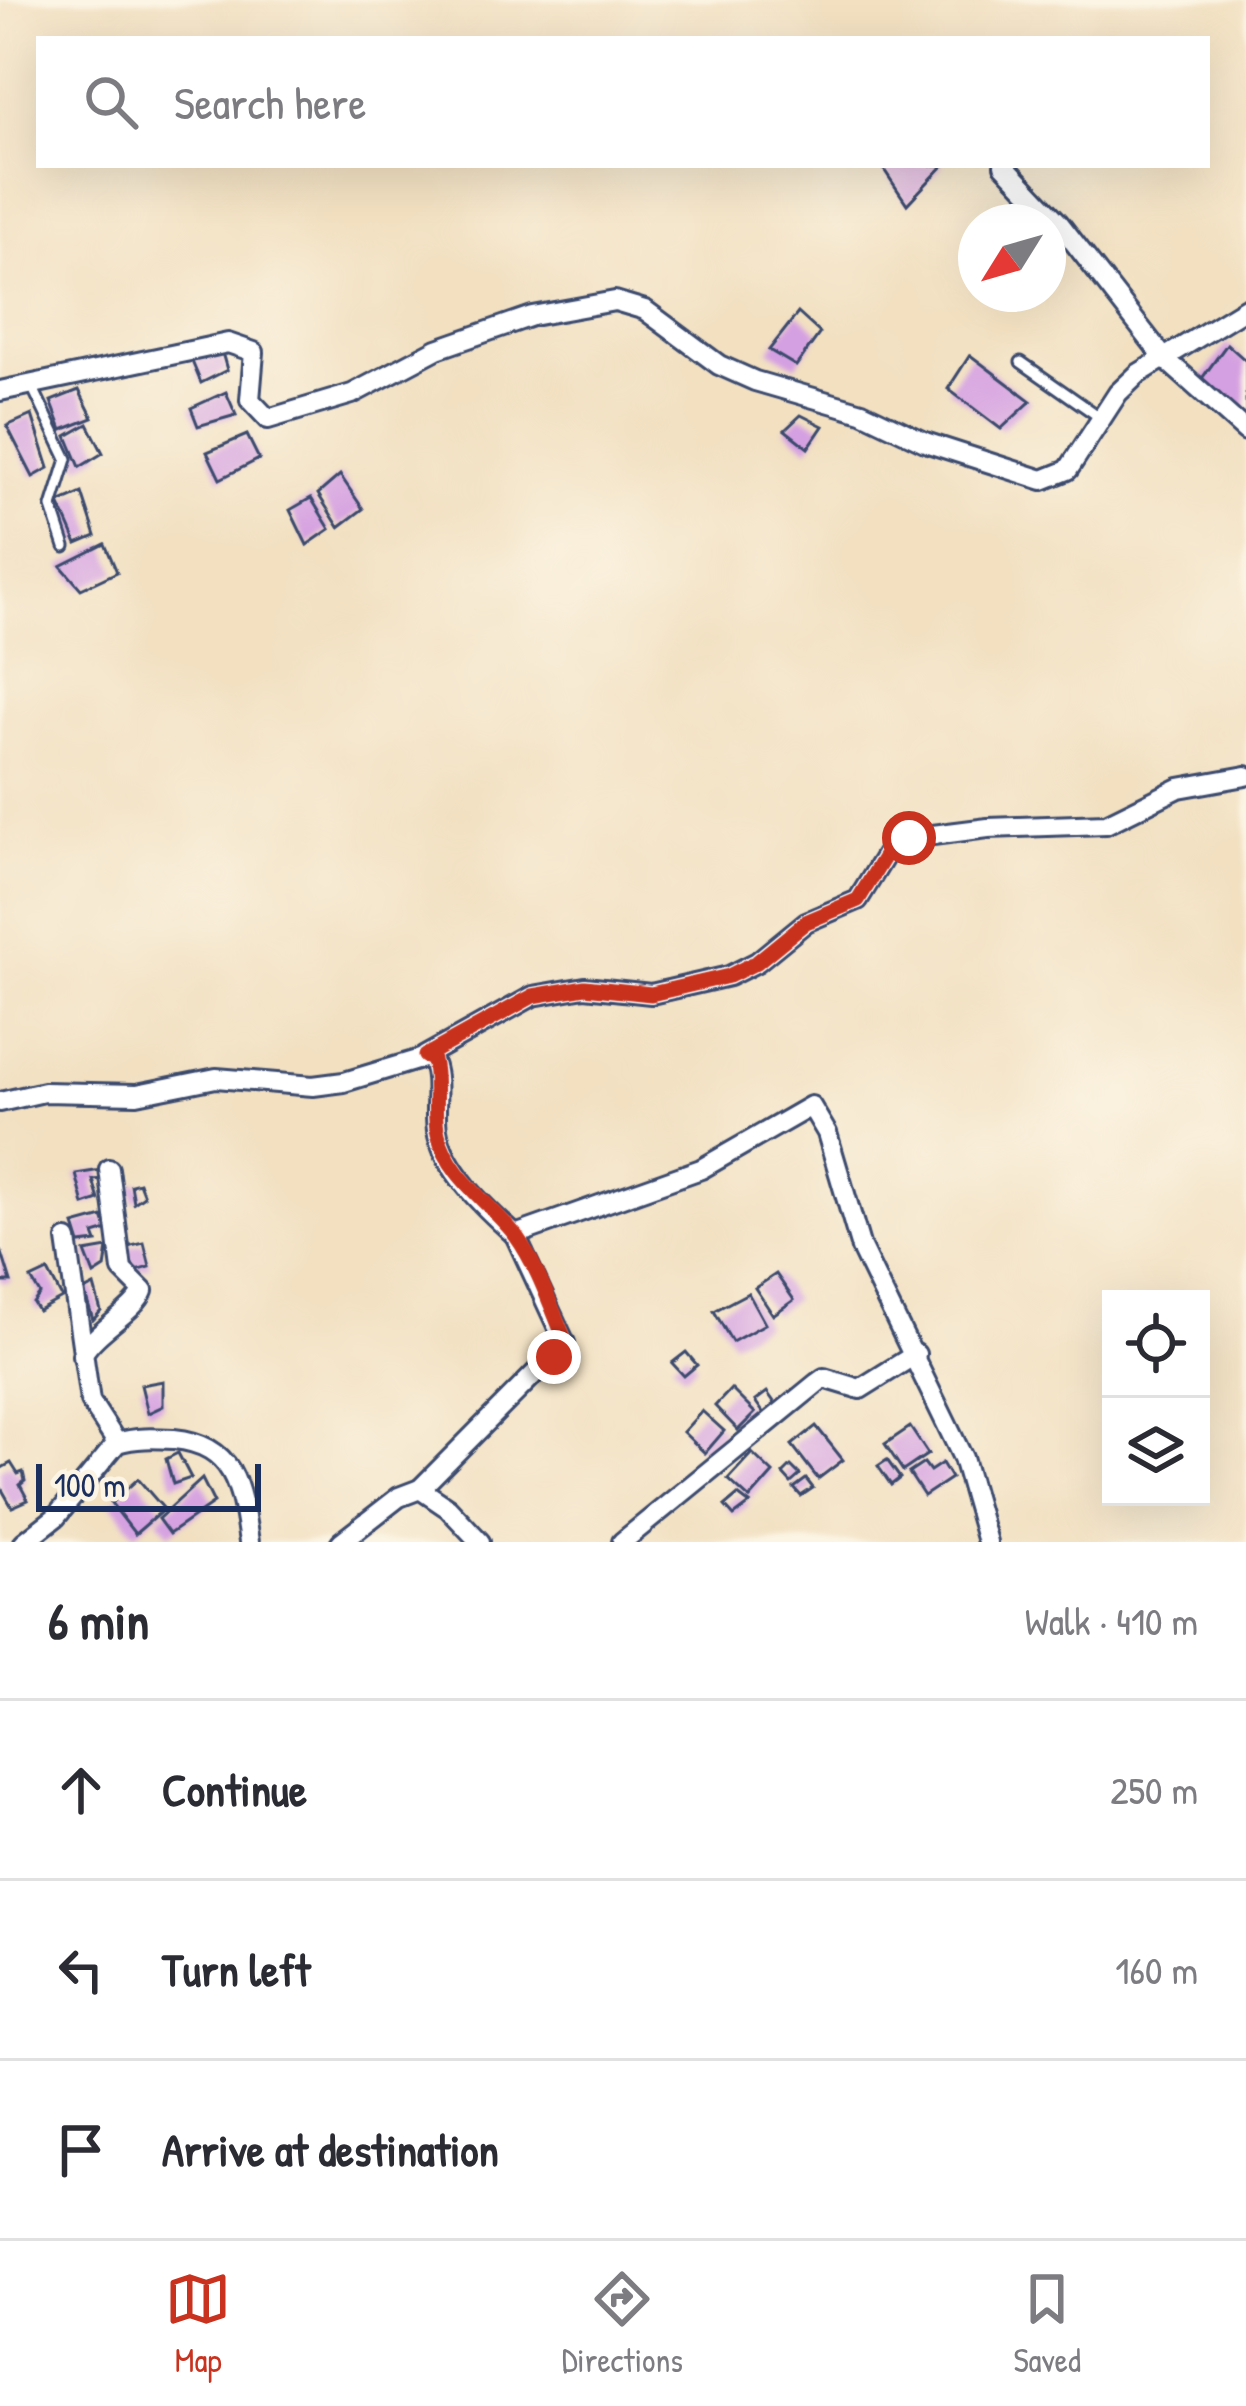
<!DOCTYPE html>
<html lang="en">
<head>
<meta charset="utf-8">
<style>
	body { margin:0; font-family:"Patrick Hand",sans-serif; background:#f2f2f3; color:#2b2b33 }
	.controls { position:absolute; right:36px; bottom:36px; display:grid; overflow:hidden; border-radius:0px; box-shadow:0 12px 48px #0002 }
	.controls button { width:108px; height:108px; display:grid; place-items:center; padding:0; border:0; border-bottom:3px solid #e1e1e2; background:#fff; color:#2b2b33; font:60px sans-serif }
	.compass { position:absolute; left:958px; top:204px; width:108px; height:108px; border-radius:50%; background:#fff; box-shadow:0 12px 48px #0002; rotate:233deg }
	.scale { position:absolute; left:36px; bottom:30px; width:225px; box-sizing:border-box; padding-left:12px; border:6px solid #1b2f5e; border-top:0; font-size:33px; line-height:42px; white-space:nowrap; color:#1b2f5e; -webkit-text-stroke:9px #fcf5e5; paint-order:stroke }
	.stop { position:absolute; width:36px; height:36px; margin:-27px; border:9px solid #c8321e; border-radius:50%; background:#fff }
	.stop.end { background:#c8321e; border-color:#fff; box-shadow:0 3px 12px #0008 }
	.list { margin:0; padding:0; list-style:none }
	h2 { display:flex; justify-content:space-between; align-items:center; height:156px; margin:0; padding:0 48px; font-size:51px }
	h2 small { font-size:39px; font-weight:400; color:#7c7c81 }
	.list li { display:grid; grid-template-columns:78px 1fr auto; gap:36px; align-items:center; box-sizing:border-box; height:180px; padding:0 48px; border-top:3px solid #e1e1e2 }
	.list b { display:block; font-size:45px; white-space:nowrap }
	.list em { font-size:39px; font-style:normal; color:#7c7c81 }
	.icon { flex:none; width:66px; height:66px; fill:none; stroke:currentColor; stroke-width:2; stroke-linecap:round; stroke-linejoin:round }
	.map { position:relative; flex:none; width:1246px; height:1542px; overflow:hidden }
	.search { position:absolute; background:#fff; box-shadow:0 12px 48px #0002; left:36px; right:36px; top:36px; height:132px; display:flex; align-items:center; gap:30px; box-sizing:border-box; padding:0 42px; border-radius:0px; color:#7c7c81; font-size:45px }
	.sheet { height:696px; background:#fff }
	nav { display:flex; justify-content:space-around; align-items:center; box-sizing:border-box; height:168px; border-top:3px solid #e1e1e2; background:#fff; font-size:33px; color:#7c7c81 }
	nav a { display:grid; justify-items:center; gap:6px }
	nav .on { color:#c8321e }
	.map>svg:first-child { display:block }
</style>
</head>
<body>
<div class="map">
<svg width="1246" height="1542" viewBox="0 0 1246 1542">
	<rect width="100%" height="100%" fill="#fcf5e5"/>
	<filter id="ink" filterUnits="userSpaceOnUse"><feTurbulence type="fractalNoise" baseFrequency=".00833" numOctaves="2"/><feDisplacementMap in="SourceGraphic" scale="24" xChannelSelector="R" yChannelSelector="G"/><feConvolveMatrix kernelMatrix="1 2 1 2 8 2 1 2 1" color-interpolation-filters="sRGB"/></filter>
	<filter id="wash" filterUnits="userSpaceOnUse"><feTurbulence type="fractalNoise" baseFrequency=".004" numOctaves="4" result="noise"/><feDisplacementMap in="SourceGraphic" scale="48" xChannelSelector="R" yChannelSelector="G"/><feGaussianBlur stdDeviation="2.7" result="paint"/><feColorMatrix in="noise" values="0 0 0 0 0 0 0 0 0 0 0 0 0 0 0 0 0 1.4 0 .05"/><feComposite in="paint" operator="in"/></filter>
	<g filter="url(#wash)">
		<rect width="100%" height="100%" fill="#f2e0c1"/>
		<g id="blocks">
			<g fill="#d5a0e1">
				<path d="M881,165H944L907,204Z"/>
				<path d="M1019,201L1043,222H999Z"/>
				<path d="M798,313L820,333L796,366L769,350Z"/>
				<path d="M1227,344L1246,361V423L1200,381Z"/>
				<path d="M221,349L227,370L201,383L191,359Z"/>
				<path d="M970,355L1031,401L1001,429L948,389Z"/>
				<path d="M79,390L93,418L62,430L51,401Z"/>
				<path d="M226,392L236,415L198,426L191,408Z"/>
				<path d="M32,415L49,468L33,477L7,426Z"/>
				<path d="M801,415L823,426L808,448L785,430Z"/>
				<path d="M88,424L103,453L80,467L67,436Z"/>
				<path d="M247,435L259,459L220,479L207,452Z"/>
				<path d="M340,475L363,509L339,527L318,494Z"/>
				<path d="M82,493L96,536L77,544L59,503Z"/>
				<path d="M311,498L330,529L307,545L290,510Z"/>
				<path d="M105,544L117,572L81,589L61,566Z"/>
				<path d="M101,1170L103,1179L93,1180L99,1200L84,1205L76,1174Z"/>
				<path d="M139,1183L144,1196L134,1203L131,1185Z"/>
				<path d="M103,1217L108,1230L94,1234L97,1242L80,1244L74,1225Z"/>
				<path d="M144,1243L150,1267L136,1271L123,1248Z"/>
				<path d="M108,1248L105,1268L94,1275L85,1252Z"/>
				<path d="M1,1250L11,1282H0Z"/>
				<path d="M48,1271L62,1298L38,1311L33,1303L40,1294L31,1279Z"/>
				<path d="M776,1274L794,1300L773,1315L755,1288Z"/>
				<path d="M94,1286L101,1311L93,1320L84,1291Z"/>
				<path d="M748,1293L765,1324L732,1342L714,1311Z"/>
				<path d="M686,1352L697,1365L684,1376L672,1363Z"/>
				<path d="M163,1381V1406L148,1413L141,1385Z"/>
				<path d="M731,1389L755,1413L738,1430L715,1406Z"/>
				<path d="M767,1392L777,1406L765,1415L755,1401Z"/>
				<path d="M702,1411L724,1431L705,1453L683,1432Z"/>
				<path d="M816,1426L843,1460L818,1479L792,1445Z"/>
				<path d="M910,1427L928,1454L903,1471L885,1444Z"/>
				<path d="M178,1453L191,1478L173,1484L166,1459Z"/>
				<path d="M752,1453L773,1473L750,1499L728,1479Z"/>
				<path d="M887,1460L900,1478L891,1485L878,1466Z"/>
				<path d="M11,1463L18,1474L23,1472L25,1481L20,1485L28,1500L12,1507L0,1486V1469Z"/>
				<path d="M924,1463L930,1471L942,1463L951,1478L924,1496L909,1473Z"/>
				<path d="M791,1466L800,1475L791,1483L783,1474Z"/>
				<path d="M138,1479L164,1509L135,1534L111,1503Z"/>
				<path d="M202,1479L214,1503L169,1534L158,1519Z"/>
				<path d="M806,1479L813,1488L801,1496L794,1488Z"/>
				<path d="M738,1495L750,1504L734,1516L725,1506Z"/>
			</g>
		</g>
	</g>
	<g filter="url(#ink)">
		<use href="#blocks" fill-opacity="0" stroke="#3b4a6d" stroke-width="3"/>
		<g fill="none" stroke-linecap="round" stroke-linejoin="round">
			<g stroke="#3b4a6d" stroke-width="15">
				<g id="service">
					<path d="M1021,362L1101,418"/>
					<path d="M31,384L67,459L52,507L65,547"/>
				</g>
			</g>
			<g stroke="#3b4a6d" stroke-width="24">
				<g id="minor">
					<path d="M1004,165L1059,223L1164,358L1246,431"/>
					<path d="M0,391L228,343L254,352L250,400L268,419L352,394L437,349L532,316L615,301L645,310L719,365L755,381L862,412L925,442L1043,480L1068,470L1118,393L1138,374L1246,308"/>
					<path d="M425,1056L533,996L585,987L651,994L729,976L757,962L806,922L858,900L891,846L909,838L988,828L1106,824L1179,788L1246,776"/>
					<path d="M0,1102L44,1092L137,1094L216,1078L313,1086L344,1082L430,1056C442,1081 433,1105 437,1130C443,1170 487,1210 515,1235L701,1169L811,1106L827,1133L861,1248L963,1458L987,1542"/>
					<path d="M67,1240L90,1401L117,1443"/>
					<path d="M82,1355C96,1330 136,1311 143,1291L122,1270L109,1169"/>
					<path d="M420,1489L565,1343L515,1235"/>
					<path d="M24,1542L56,1517L117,1443C136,1437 154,1438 174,1439C236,1445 241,1489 249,1542"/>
					<path d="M341,1542L399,1497L420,1489L448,1508L480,1542"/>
					<path d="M622,1542L817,1383L824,1378L860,1389L916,1354"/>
				</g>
			</g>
			<use href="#service" stroke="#fff" stroke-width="9"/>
			<use href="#minor" stroke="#fff" stroke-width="18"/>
		</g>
	</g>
	<g fill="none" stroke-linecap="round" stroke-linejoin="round" filter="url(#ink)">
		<path stroke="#c8321e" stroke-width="15" d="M554,1357L564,1337C550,1304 537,1265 516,1236C491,1203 448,1177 438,1134C432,1110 439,1084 433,1060L425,1056L533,996L585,987L651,994L729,976L757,962L806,922L858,900L891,846L909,838"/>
	</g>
</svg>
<div class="controls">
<button><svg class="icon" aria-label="locate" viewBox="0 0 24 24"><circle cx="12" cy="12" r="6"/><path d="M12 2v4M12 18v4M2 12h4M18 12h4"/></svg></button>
<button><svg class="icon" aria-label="layers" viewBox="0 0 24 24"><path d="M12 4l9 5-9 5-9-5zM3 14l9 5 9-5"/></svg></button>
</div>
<svg class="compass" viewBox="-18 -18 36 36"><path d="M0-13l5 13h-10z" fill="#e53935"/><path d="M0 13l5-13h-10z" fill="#7c7c81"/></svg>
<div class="scale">100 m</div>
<div class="stop" style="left:909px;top:838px"></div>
<div class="stop end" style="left:554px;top:1357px"></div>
<div class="search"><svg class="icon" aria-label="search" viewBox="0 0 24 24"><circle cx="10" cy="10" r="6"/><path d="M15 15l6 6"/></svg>Search here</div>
</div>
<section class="sheet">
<h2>6 min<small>Walk · 410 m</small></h2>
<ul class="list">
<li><svg class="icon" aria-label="ahead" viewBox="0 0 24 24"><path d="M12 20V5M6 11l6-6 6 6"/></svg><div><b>Continue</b></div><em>250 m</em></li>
<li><svg class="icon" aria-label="left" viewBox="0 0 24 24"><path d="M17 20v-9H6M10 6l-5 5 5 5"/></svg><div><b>Turn left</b></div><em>160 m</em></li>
<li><svg class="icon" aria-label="arrive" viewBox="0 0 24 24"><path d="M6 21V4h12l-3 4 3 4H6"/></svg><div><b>Arrive at destination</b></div></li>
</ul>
</section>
<nav>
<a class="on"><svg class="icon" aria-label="map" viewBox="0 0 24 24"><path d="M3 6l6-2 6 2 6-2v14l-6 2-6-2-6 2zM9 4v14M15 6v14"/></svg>Map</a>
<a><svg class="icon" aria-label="directions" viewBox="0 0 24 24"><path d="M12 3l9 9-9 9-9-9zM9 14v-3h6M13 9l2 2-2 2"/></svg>Directions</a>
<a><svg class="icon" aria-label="saved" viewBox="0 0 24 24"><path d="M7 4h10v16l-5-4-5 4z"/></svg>Saved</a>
</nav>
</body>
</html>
